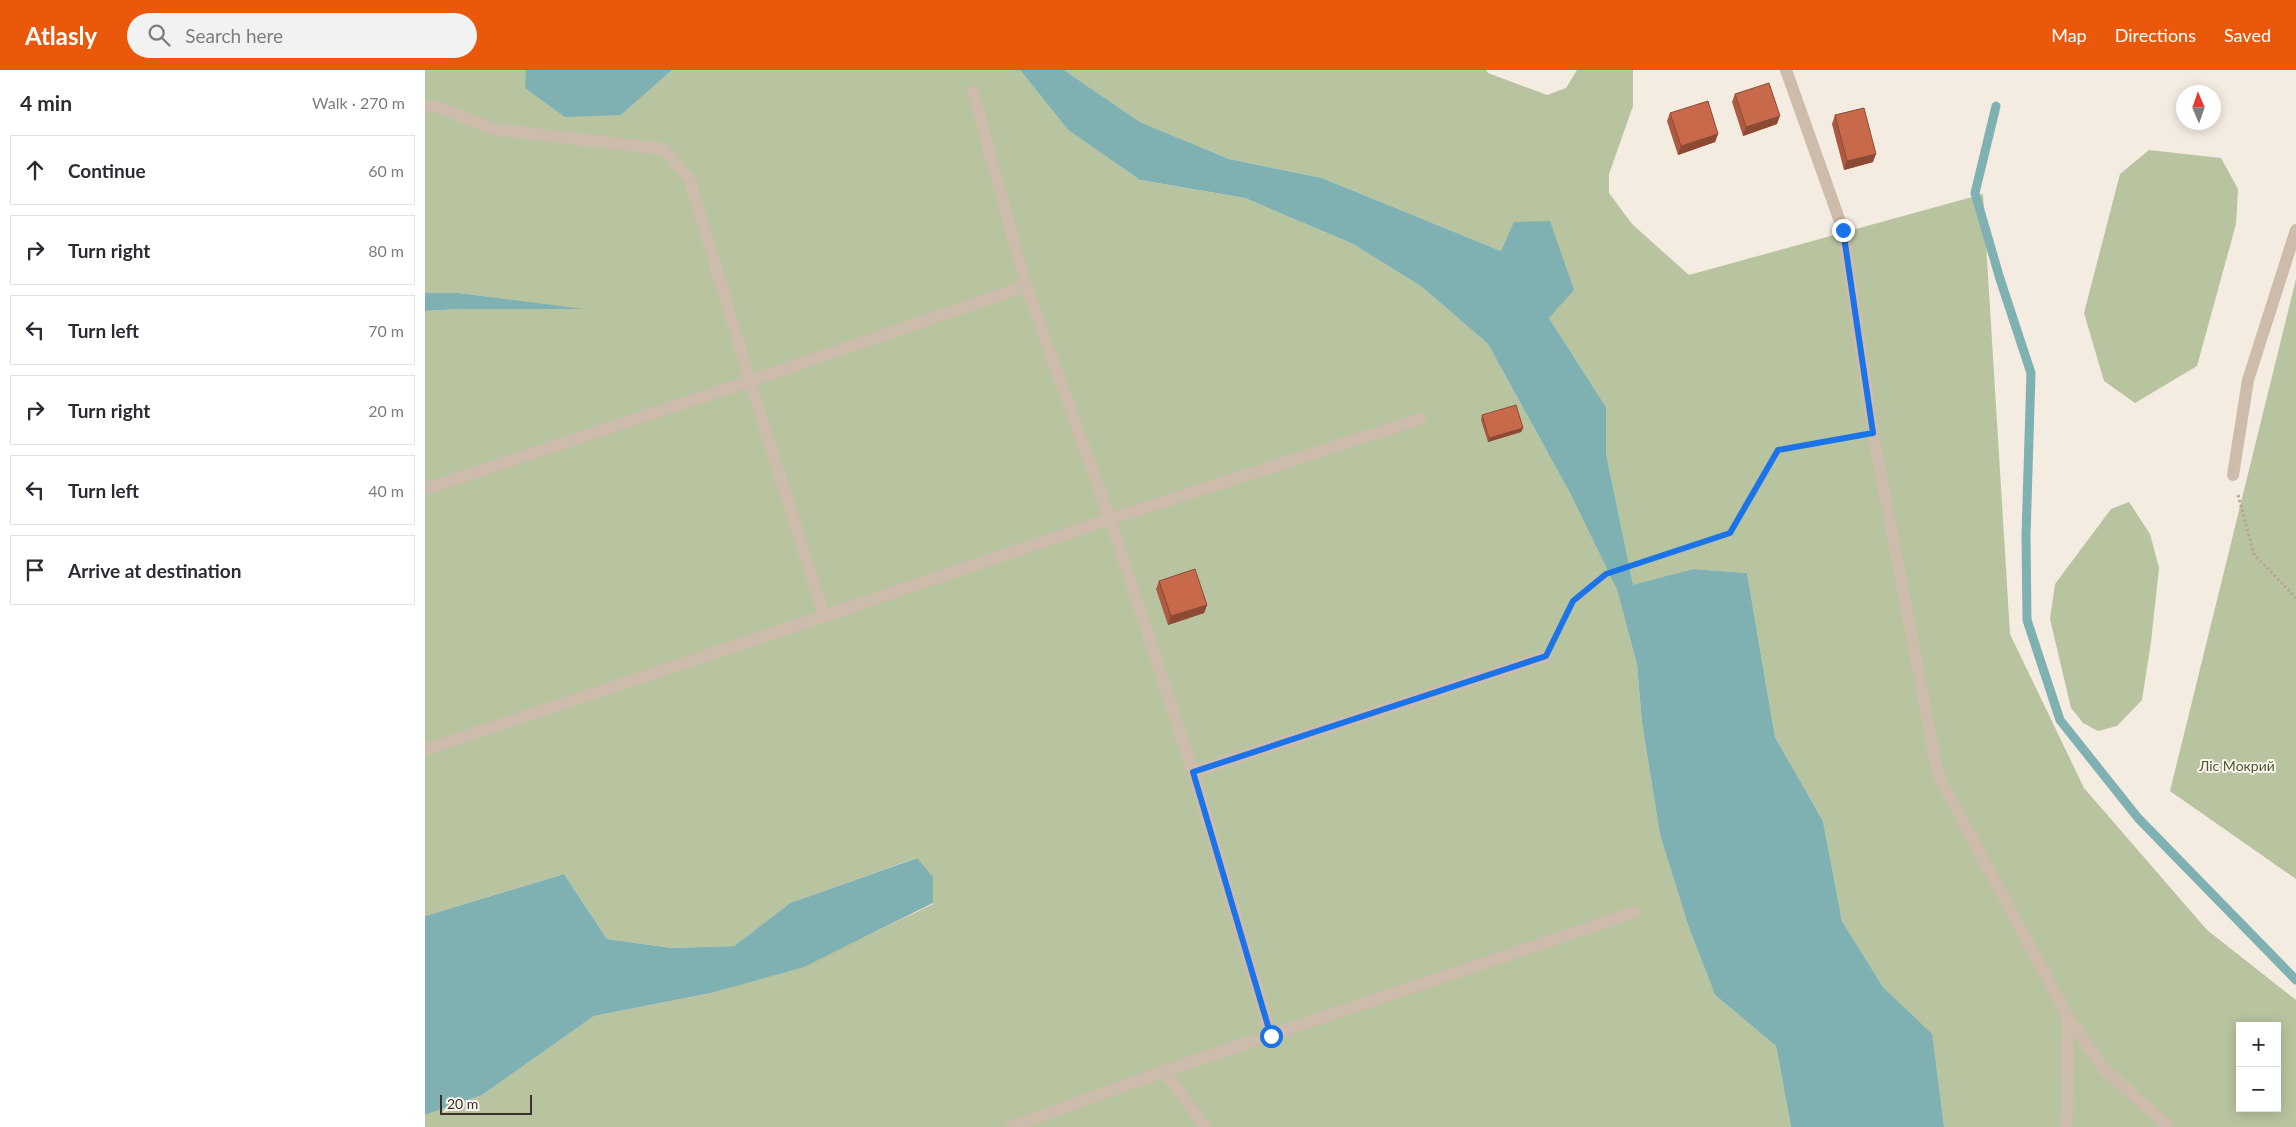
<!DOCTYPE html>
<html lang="en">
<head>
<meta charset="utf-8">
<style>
	body { margin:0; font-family:Lato,sans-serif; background:#f2f2f3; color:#2b2b33 }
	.controls { position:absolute; right:15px; bottom:15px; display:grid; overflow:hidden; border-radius:0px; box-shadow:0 2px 12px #0003 }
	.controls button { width:45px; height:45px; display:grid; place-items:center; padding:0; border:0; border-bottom:1px solid #e1e1e2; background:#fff; color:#2b2b33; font:25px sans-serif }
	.compass { position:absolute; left:1751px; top:15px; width:45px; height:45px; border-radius:50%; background:#fff; box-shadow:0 2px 12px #0003; rotate:358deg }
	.scale { position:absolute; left:15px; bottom:12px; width:92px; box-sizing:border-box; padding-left:5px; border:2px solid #3b302b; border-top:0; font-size:14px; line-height:18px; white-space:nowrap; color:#3b302b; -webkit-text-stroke:4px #fbf5ee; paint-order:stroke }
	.stop { position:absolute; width:15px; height:15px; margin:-11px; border:4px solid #1a73e8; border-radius:50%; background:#fff }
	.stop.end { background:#1a73e8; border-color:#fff; box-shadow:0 1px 5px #0008 }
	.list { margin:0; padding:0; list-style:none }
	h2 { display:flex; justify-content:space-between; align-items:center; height:65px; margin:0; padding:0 20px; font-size:21px }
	h2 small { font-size:16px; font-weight:400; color:#7c7c81 }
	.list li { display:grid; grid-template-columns:32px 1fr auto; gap:15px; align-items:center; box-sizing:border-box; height:70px; margin:0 10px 10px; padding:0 10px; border:1px solid #e1e1e2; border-radius:0px }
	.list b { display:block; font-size:19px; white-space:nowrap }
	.list em { font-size:16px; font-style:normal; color:#7c7c81 }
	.icon { flex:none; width:28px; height:28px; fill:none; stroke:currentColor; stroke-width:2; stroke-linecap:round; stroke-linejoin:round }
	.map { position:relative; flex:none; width:1871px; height:1057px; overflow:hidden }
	header { display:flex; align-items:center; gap:30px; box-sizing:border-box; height:70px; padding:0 25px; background:#ea580c; color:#fff }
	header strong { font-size:24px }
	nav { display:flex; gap:28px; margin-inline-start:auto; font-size:18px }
	.search { width:350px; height:45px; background:#f2f2f3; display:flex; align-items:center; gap:12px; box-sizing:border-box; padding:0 18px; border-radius:28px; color:#7c7c81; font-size:19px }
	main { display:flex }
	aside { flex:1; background:#fff }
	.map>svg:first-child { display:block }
</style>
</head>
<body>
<header>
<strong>Atlasly</strong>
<div class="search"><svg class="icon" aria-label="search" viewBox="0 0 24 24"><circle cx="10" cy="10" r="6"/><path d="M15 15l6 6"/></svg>Search here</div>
<nav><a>Map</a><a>Directions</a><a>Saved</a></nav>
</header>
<main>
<aside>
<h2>4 min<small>Walk · 270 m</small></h2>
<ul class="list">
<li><svg class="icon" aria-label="ahead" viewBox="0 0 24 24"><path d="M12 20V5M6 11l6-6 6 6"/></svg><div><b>Continue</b></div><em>60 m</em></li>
<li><svg class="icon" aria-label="right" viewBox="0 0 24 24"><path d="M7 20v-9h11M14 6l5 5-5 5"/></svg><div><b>Turn right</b></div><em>80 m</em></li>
<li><svg class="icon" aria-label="left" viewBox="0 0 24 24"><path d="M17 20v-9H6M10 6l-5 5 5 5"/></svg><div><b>Turn left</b></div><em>70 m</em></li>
<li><svg class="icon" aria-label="right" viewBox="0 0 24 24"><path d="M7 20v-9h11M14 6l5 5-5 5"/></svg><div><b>Turn right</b></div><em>20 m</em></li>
<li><svg class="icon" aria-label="left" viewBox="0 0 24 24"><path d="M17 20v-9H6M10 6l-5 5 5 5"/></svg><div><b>Turn left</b></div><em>40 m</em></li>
<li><svg class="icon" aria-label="arrive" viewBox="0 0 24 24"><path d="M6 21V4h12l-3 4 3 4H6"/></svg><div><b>Arrive at destination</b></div></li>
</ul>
</aside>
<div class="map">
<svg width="1871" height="1057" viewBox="0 0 1871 1057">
	<rect width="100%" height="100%" fill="#f4ebe1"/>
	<g fill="#b8c4a0" fill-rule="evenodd">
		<path d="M0,0H101V18L196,45L247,0H595L643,60L715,110L820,128L928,174L997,217L1063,274L1146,425L1192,520L1212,595L1217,653L1235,765L1264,858L1290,925L1351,976L1366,1057H0V1045L57,1025L169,946L286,923L379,896L508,834V807L491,788L365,833L309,876L247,878L182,869L139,804L0,846V241L36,239H153L34,223H0Z"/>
		<path d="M639,0H1061L1063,3L1122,25L1141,18L1152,0H1208V36L1184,104V123L1207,154L1264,205L1558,124L1585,564L1659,718L1782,860L1871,930V1057H1519L1506,964L1458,917L1417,851L1398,751L1350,667L1322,503L1268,499L1208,516L1181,383V337L1124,248L1076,181L897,108L804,89L715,52ZM1815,956H1852V1038H1815Z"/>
		<path d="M1724,80L1796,88L1813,119L1811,154L1772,296L1710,333L1679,311L1659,243L1695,104Z"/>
		<path d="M1871,209V809L1745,721Z"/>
		<path d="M1704,432L1725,464L1734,498L1726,572L1717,630L1692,656L1673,661L1658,653L1646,638L1625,549L1630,514L1686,439Z"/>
	</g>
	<g fill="#7fb0b2">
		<path d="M101,0H247L196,45L140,47L100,18Z"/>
		<path d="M595,0H639L715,52L804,89L897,108L1076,181L1089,152L1125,151L1149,220L1124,248L1181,337V383L1208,515L1268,499L1322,503L1350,667L1398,751L1417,851L1458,917L1507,964L1519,1057H1366L1351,976L1290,925L1264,858L1235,765L1217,653L1212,595L1192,520L1146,425L1063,274L997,217L928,174L820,128L715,110L643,60Z"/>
		<path d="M0,223H34L159,239H36L0,241Z"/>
		<path d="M492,788L508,807V833L379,897L286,923L169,946L57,1025L0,1045V846L139,804L182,869L247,878L309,876L365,833Z"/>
	</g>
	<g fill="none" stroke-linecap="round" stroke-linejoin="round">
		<path stroke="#7fb0b2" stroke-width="9" d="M1571,36L1550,123L1575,209L1606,303L1601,466L1602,550L1635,650L1713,748L1871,910"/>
		<g stroke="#b9a596" stroke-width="3" stroke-dasharray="2.5 2.5" stroke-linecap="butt">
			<path d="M1813,425L1829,484L1871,528"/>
			<path d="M1130,568L1148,531L1181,504L1305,463L1353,380L1426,367"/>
		</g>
		<g stroke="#cdbbac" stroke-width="12">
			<path d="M1361,0L1418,160L1448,363L1513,705L1643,947L1679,999L1744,1057"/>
			<path d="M548,22L601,216L685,449L995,349"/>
			<path d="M0,38L10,36L68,59L239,79L265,111L325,311L399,546L685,449L768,702L846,966"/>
			<path d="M0,419L325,311L601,216"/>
			<path d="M0,680L399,546"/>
			<path d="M768,702L1121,586"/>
			<path d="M739,1001L780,1057"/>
			<path d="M586,1057L739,1001L1210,842"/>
			<path d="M1642,1057L1643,947"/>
		</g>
		<path stroke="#cdbbac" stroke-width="12" d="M1808,405L1823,310L1871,160"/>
	</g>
	<g fill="#ac5a40">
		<path d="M1310,24L1352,54L1318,66L1307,32Z"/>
		<path d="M1245,43L1293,64L1290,72L1253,85L1242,51Z"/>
		<path d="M1410,45L1448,92L1419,100L1407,54Z"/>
		<path d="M1057,345L1098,358L1096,362L1063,372L1056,350Z"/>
		<path d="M734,511L782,535L779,543L743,555L731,519Z"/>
	</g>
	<g fill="#8c4a34">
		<path d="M1355,46L1352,54L1318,66L1321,57Z"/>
		<path d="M1293,64L1290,72L1253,85L1256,76Z"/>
		<path d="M1451,84L1448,92L1419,100L1422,91Z"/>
		<path d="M1098,358L1096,362L1063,372L1064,368Z"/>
		<path d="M782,535L779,543L743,555L746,546Z"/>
	</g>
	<g fill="#c8694b" stroke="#8c4a34">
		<path d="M1344,13L1355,46L1321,57L1310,24Z"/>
		<path d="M1283,31L1293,64L1256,76L1245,43Z"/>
		<path d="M1439,38L1451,84L1422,91L1410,45Z"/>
		<path d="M1091,335L1098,358L1064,368L1057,345Z"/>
		<path d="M770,499L782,535L746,546L734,511Z"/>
	</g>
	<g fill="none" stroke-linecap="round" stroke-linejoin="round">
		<path stroke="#1a73e8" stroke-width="6" d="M846,966L768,702L1121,586L1148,531L1181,504L1305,463L1353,380L1448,363L1418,160"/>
	</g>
	<g text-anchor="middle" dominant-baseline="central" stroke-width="4" stroke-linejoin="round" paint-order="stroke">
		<g font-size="14" fill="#4a5a2e" stroke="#fbf5ee">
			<text x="1812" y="695">Ліс Мокрий</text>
		</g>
	</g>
</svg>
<div class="controls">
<button>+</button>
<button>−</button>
</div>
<svg class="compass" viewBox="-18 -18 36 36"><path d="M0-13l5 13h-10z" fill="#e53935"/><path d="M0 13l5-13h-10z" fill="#7c7c81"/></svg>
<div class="scale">20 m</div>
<div class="stop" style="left:846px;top:966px"></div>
<div class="stop end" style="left:1418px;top:160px"></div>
</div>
</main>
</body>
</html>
